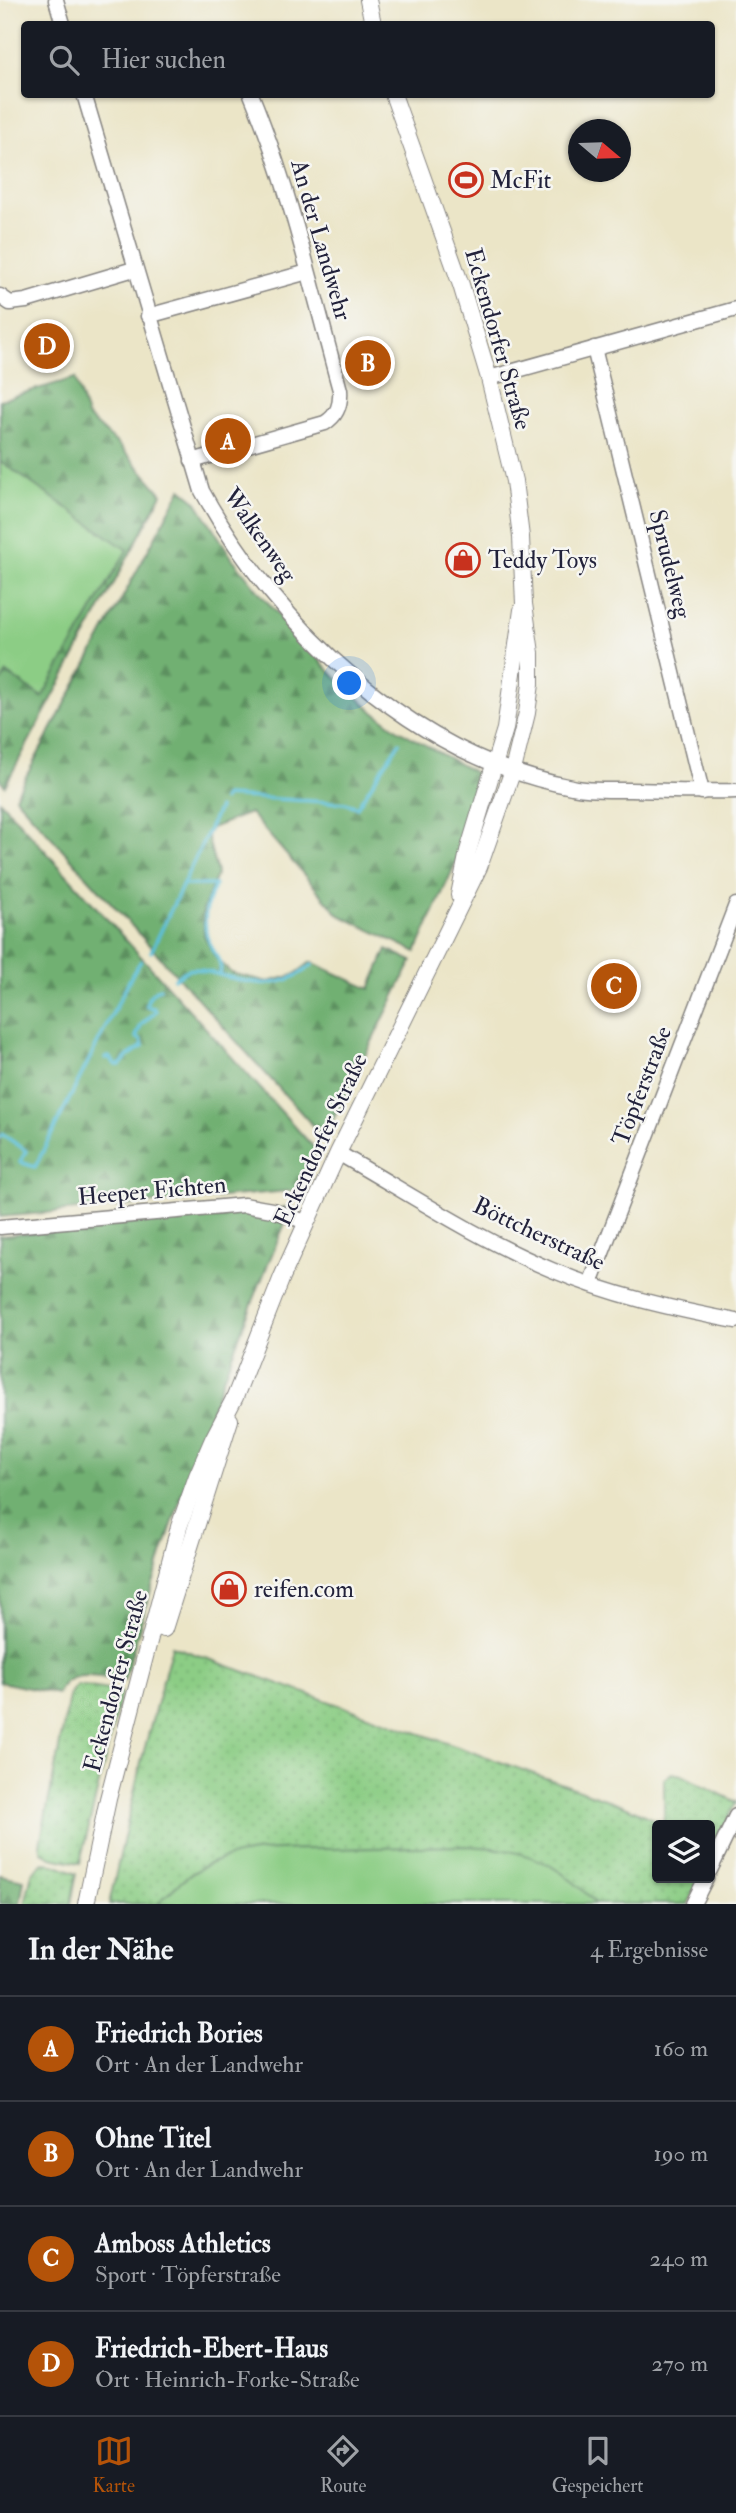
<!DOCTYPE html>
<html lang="de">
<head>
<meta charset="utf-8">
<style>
	body { margin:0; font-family:"IM FELL Double Pica",serif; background:#242831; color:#f1f3f6 }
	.controls { position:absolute; right:21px; bottom:21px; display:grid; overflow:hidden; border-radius:7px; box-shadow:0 2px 5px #0004 }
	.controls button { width:63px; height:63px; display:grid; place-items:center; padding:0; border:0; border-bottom:2px solid #363941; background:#171b24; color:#f1f3f6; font:35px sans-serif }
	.compass { position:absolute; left:568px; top:119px; width:63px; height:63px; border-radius:50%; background:#171b24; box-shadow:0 2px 5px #0004; rotate:109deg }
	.you { position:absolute; left:350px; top:684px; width:24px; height:24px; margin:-18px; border:5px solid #fff; border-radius:50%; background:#1a73e8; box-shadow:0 0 0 10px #1a73e833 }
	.badge { display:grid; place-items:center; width:46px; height:46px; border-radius:50%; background:#b45309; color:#fff; font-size:23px; font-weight:700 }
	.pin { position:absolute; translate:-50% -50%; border:4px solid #fff; box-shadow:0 2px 7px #0006 }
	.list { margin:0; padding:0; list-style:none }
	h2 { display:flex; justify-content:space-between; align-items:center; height:91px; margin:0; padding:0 28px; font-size:30px }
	h2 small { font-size:23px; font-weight:400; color:#9ea1a6 }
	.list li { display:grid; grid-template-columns:46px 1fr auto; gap:21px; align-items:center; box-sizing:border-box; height:105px; padding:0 28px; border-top:2px solid #363941 }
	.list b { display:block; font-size:26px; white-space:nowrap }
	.list p { margin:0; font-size:23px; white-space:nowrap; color:#9ea1a6 }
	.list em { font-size:23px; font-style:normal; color:#9ea1a6 }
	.icon { flex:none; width:38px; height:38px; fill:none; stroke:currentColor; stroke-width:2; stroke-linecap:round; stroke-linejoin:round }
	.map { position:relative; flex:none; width:736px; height:1904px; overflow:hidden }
	.search { position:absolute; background:#171b24; box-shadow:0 2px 5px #0004; left:21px; right:21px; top:21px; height:77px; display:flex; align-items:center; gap:18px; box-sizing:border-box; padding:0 24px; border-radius:7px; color:#9ea1a6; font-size:26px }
	.sheet { height:511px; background:#171b24 }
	nav { display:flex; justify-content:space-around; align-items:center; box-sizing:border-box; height:98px; border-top:2px solid #363941; background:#171b24; font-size:19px; color:#9ea1a6 }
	nav a { display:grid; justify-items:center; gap:4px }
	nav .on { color:#b45309 }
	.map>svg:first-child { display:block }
</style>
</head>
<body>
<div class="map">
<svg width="736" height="1904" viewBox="0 0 736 1904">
	<defs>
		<pattern id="grass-dots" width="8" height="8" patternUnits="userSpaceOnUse" patternTransform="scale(1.75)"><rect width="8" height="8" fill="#8ccd85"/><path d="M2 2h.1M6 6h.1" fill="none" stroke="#78b074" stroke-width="1.8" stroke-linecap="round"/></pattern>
		<pattern id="forest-firs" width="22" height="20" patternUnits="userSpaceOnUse" patternTransform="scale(1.75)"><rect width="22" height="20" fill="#71b072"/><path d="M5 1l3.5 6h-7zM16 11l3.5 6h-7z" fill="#5c8f5f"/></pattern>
	</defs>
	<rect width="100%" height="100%" fill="#f6f6f2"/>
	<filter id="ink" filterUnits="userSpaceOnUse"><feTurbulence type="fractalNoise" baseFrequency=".0143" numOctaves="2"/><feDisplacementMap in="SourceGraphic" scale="14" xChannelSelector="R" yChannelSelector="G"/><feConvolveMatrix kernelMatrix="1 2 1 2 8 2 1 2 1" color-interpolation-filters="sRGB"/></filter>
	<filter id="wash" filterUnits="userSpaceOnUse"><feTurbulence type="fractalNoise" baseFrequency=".00686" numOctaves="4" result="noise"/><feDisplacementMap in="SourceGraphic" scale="28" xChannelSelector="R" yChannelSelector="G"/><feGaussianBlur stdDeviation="1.57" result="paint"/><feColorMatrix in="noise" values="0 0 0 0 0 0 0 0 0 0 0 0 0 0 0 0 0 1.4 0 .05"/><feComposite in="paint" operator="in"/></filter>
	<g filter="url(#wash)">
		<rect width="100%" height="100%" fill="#ebe5c7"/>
		<g fill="url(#grass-dots)" stroke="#577860" stroke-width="2">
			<path d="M172,1646L625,1806L664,1824V1779L672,1773L682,1775L736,1802L710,1858V1825H657V1878H700L688,1904H109L141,1762Z"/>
			<path d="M77,1685L121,1692L80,1863L51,1857L42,1852L40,1844L70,1693Z"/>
			<path d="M43,1863L54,1864L77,1873L71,1904H25L32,1873Z"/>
		</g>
		<g fill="url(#forest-firs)" stroke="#4a6956" stroke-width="2">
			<path d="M75,378L87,416L119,445L162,494L5,786L0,780V683L6,673L42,697L33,484L0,461V400Z"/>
			<path d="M181,489L196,501L232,558L264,598L332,674L370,709L397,729L475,773L480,782L468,828L457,860L416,952L339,915L250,813L211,828L207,835L217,873L203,910L204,935L215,957L231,973L268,982L294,975L311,962L370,989L387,949L412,961L324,1138L15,797Z"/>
			<path d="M0,801L317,1151L300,1190L0,1217Z"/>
			<path d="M292,1207C225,1362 170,1519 124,1681C102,1678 67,1666 58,1694L0,1682V1236Z"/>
			<path d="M0,1875L24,1880L20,1904H0Z"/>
		</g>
		<g fill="#8ccd85" stroke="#577860" stroke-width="2">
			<path d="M0,461L127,550L42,697L7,673L0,683Z"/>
			<path d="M462,1846C520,1847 557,1860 596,1904H158C174,1887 192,1870 214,1862C251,1848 293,1849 332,1849C375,1848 419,1847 462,1846Z"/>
		</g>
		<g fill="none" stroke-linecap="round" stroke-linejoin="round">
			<g stroke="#5cc0da" stroke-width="3.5">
				<path d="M223,800L225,796L345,803L357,807L399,743"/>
				<path d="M183,885H215C203,908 201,930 214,952C219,960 222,964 220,974"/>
				<path d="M151,952L219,808"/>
				<path d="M174,979L187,970L195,969C239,977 272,999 312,965"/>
				<path d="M105,1058L109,1057L116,1065H120L128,1056L143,1046L141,1040L136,1037L141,1025L156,1011L154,1008L147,1007C146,998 152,992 160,988"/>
				<path d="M0,1137L3,1134C10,1141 20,1145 26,1151L20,1162L35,1167L133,973L141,961"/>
			</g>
		</g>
	</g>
	<g filter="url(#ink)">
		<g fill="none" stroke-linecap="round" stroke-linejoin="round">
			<g stroke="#868481" stroke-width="17">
				<g id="minor">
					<path d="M56,0L63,24"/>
					<path d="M84,94L202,491C278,628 413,757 572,787C590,791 611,790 630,790C665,791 701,792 736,791"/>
					<path d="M0,296L10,303L26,301L134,269"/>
					<path d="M148,316L308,272"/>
					<path d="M594,348L702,792"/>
					<path d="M489,378L736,309"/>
					<path d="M192,461L325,423C338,415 341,404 340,390C313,292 290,188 251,94"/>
					<path d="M338,1153C408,1193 477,1239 552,1270C611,1295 673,1309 736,1321"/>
					<path d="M0,1227L244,1205L272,1210L306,1222"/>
					<path d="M590,1284L736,905"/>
					<path d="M710,1870L736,1816"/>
					<path d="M693,1904L706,1878"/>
				</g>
			</g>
			<g stroke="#868481" stroke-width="18">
				<g id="tertiary">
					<path d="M368,0L373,24"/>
					<path d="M459,895L468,851L505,729L522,610"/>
					<path d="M164,1629L230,1420"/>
					<path d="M86,1904L108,1799L136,1691L179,1527L197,1476L213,1439L235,1397L282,1277L338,1153L479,867L513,770L527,713L531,684V653L524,604L521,537L514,481L489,378L461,285L393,94"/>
				</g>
			</g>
			<use href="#minor" stroke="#fff" stroke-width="14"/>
			<use href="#tertiary" stroke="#fff" stroke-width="16"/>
		</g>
	</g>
	<defs>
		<g id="stadium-ring" transform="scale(1.75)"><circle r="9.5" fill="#f6f6f2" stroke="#c8321e" stroke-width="1.5"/><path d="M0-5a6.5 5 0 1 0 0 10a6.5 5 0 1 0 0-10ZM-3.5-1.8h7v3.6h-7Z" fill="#c8321e"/></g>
		<g id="shop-ring" transform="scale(1.75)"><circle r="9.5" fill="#f6f6f2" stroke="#c8321e" stroke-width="1.5"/><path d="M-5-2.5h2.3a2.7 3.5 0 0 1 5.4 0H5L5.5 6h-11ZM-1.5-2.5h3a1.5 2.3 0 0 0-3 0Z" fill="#c8321e"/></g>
	</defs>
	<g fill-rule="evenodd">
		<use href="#stadium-ring" x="466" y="180"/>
		<use href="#shop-ring" x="463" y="560"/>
		<use href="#shop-ring" x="229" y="1589"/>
	</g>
	<g text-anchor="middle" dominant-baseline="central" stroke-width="5" stroke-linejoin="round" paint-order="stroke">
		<g font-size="24" fill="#22223b" stroke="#f6f6f2" text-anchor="start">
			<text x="490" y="180">McFit</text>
			<text x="488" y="560">Teddy Toys</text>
			<text x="254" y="1589">reifen.com</text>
		</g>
		<g font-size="24" fill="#22223b" stroke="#f6f6f2">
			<text transform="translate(321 240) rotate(74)">An der Landwehr</text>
			<text transform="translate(498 339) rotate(74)">Eckendorfer Straße</text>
			<text transform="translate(260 535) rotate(55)">Walkenweg</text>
			<text transform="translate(670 564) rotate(76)">Sprudelweg</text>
			<text transform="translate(642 1086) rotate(-69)">Töpferstraße</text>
			<text transform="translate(321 1140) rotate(-65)">Eckendorfer Straße</text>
			<text transform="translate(152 1191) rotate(-5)">Heeper Fichten</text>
			<text transform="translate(539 1234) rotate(25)">Böttcherstraße</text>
			<text transform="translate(116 1681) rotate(-75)">Eckendorfer Straße</text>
		</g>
	</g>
</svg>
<div class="controls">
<button><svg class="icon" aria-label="layers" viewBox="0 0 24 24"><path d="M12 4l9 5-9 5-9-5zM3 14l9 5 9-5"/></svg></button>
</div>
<svg class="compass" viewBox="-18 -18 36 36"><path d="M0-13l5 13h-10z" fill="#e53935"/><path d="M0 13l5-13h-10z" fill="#9ea1a6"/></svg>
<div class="you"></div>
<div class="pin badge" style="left:228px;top:441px">A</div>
<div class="pin badge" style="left:368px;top:363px">B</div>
<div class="pin badge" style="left:614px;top:986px">C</div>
<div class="pin badge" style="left:47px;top:346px">D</div>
<div class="search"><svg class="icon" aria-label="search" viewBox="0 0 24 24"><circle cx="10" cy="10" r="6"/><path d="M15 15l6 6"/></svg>Hier suchen</div>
</div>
<section class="sheet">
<h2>In der Nähe<small>4 Ergebnisse</small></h2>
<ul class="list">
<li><span class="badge">A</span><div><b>Friedrich Bories</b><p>Ort · An der Landwehr</p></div><em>160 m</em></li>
<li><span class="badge">B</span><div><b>Ohne Titel</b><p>Ort · An der Landwehr</p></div><em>190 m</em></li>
<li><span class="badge">C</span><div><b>Amboss Athletics</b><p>Sport · Töpferstraße</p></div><em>240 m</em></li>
<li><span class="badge">D</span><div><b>Friedrich-Ebert-Haus</b><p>Ort · Heinrich-Forke-Straße</p></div><em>270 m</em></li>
</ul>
</section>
<nav>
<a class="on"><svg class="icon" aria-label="map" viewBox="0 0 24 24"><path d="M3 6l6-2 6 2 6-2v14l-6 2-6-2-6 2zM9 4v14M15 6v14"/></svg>Karte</a>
<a><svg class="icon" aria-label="directions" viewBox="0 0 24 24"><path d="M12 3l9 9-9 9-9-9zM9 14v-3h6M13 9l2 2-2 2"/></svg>Route</a>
<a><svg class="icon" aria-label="saved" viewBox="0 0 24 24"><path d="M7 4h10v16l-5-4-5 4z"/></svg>Gespeichert</a>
</nav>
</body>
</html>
